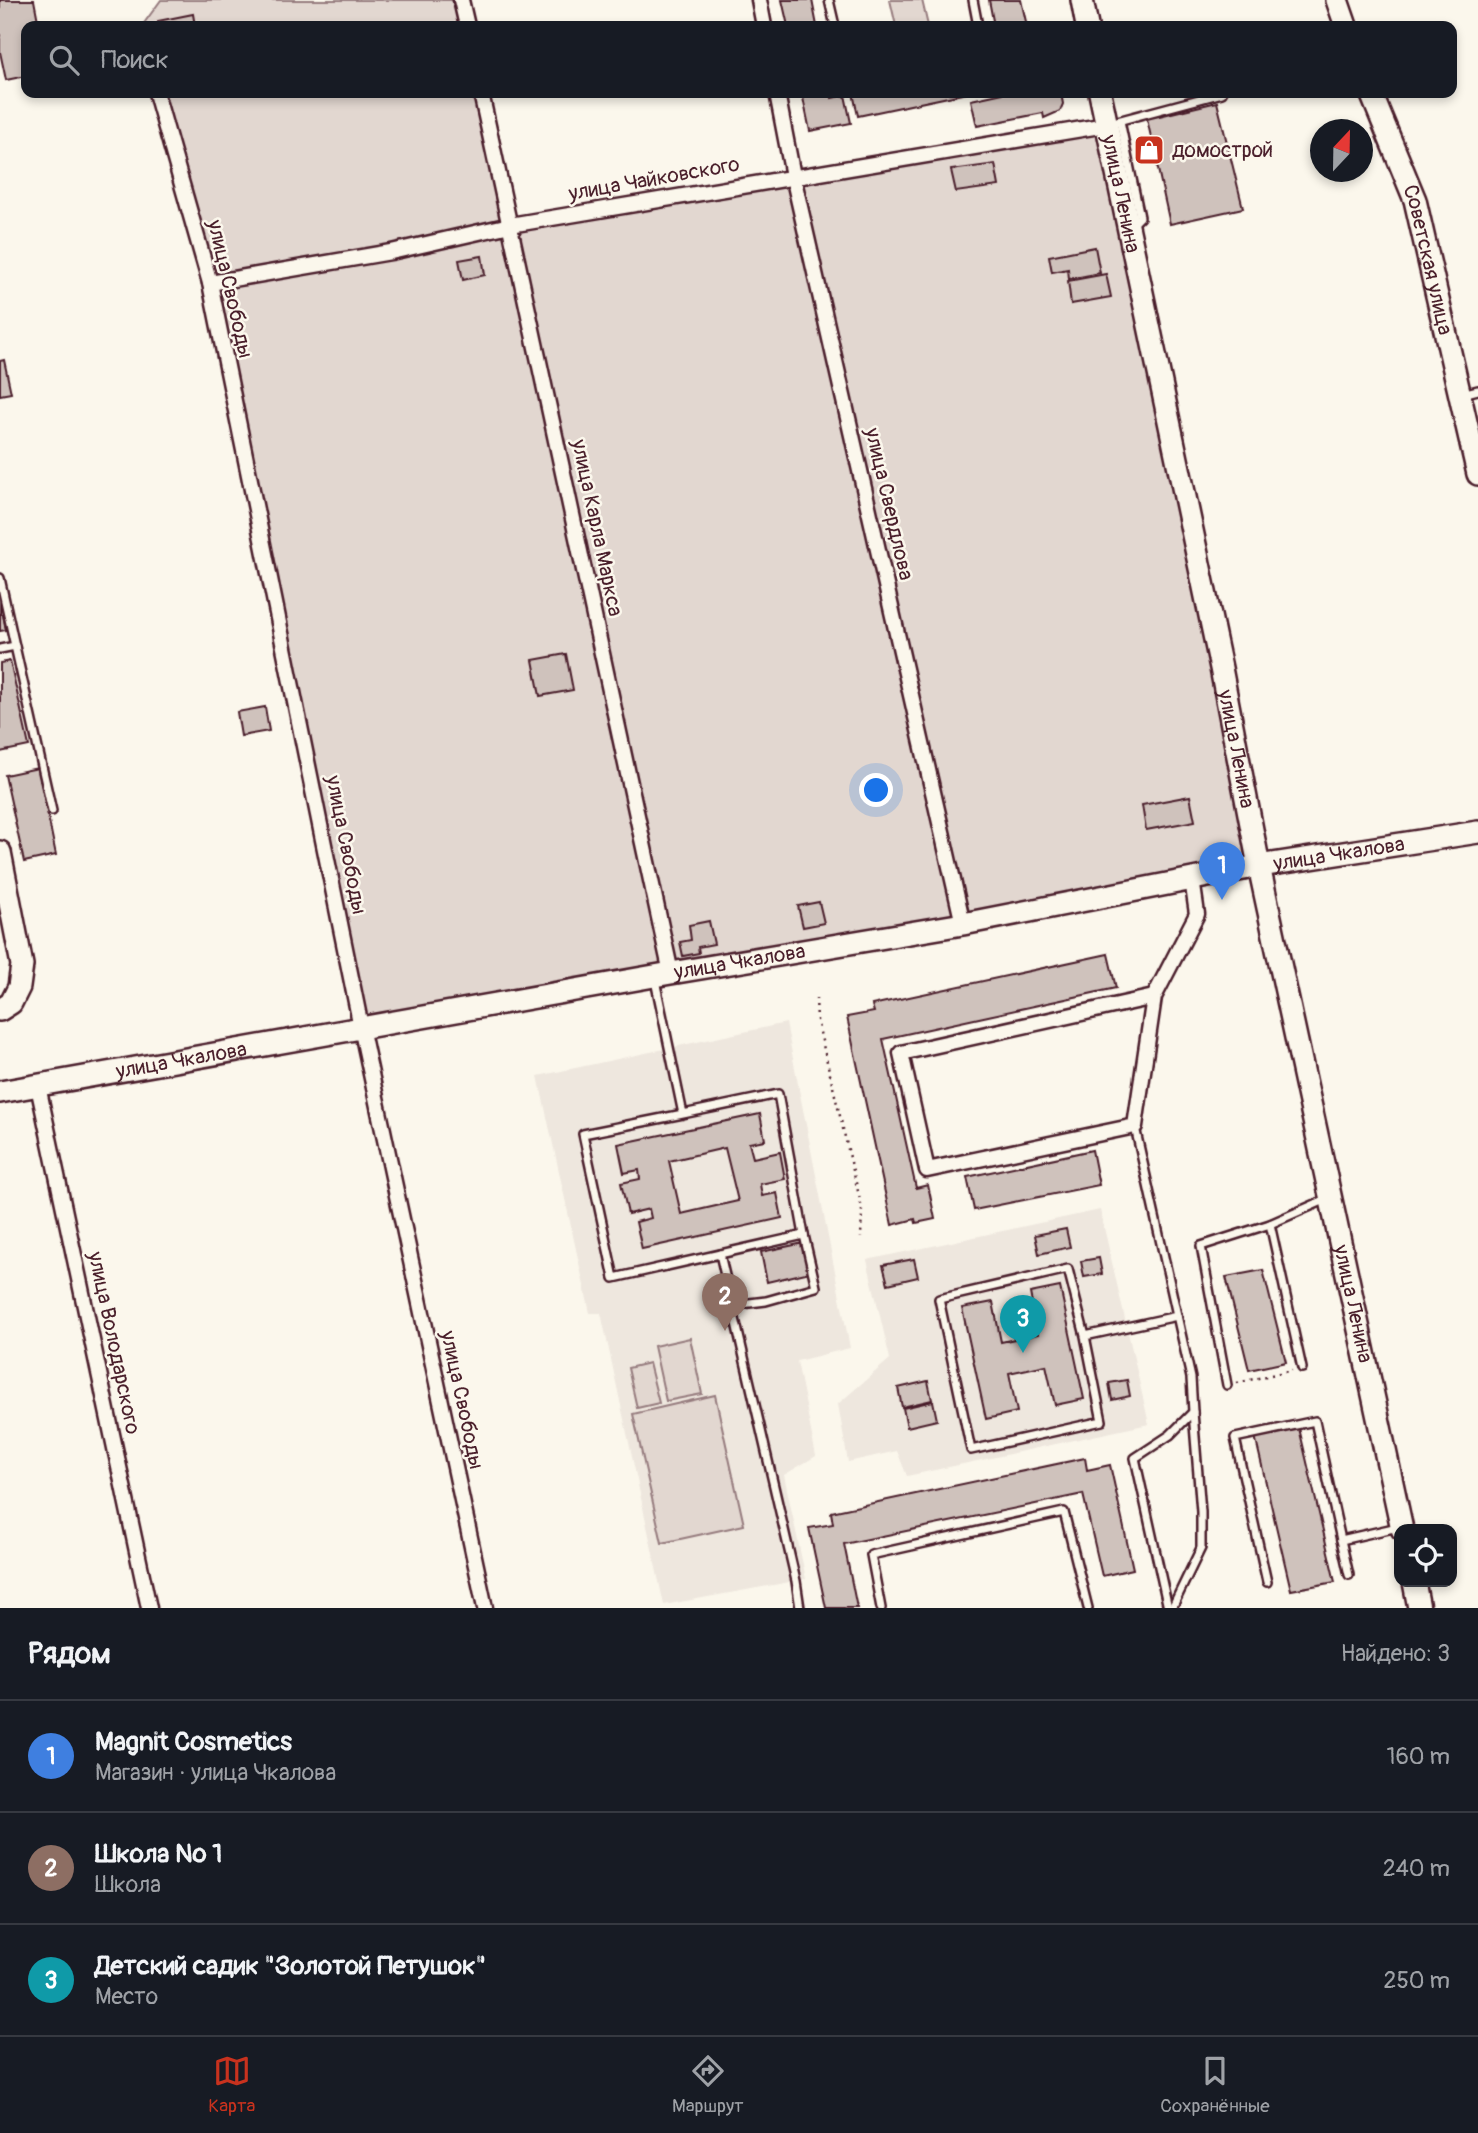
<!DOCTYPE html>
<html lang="ru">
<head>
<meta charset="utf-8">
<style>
	body { margin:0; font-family:Pangolin,sans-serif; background:#20242c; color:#f1f3f6 }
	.controls { position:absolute; right:21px; bottom:21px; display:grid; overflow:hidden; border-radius:14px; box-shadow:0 4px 10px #0003 }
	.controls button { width:63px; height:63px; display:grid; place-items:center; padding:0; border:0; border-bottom:2px solid #363941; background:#171b24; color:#f1f3f6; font:35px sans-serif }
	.compass { position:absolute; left:1310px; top:119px; width:63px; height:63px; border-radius:50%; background:#171b24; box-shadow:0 4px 10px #0003; rotate:22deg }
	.you { position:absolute; left:877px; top:791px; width:24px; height:24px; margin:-18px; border:5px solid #fff; border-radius:50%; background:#1a73e8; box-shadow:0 0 0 10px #1a73e833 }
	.badge { display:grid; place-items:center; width:46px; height:46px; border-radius:50%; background:#c8321e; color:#fff; font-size:23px; font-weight:700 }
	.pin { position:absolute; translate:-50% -58px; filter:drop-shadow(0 2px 4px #0008) }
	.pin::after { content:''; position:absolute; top:37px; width:24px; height:21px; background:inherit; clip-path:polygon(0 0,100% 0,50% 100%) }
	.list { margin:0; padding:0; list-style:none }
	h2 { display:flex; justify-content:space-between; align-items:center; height:91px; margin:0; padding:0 28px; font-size:30px }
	h2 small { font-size:23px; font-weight:400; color:#9ea1a6 }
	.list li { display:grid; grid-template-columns:46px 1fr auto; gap:21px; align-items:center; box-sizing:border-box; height:112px; padding:0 28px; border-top:2px solid #363941 }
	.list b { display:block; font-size:26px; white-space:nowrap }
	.list p { margin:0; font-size:23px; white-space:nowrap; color:#9ea1a6 }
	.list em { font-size:23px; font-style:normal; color:#9ea1a6 }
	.icon { flex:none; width:38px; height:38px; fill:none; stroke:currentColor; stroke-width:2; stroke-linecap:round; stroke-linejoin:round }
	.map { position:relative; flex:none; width:1478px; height:1608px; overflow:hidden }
	.search { position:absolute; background:#171b24; box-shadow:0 4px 10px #0003; left:21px; right:21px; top:21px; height:77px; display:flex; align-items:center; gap:18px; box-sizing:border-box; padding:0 24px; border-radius:14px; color:#9ea1a6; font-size:26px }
	.sheet { height:427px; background:#171b24 }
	nav { display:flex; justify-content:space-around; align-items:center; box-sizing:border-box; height:98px; border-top:2px solid #363941; background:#171b24; font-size:19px; color:#9ea1a6 }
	nav a { display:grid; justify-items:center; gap:4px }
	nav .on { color:#c8321e }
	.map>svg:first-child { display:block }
</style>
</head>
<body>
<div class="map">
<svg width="1478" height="1608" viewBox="0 0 1478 1608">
	<rect width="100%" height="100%" fill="#fbf7ec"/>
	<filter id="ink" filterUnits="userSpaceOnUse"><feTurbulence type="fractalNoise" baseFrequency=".0143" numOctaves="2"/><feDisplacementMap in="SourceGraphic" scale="14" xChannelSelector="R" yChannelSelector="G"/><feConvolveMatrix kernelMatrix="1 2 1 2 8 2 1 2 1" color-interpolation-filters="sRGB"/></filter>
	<g filter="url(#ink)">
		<g fill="#eee7de">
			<path d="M786,1023L850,1348L797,1361L816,1456L784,1475L806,1579L664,1605L601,1313H590L538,1076Z"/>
			<path d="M1100,1210L1149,1424L907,1476L897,1451L848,1462L838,1404L890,1359L867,1260Z"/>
		</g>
		<g fill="#e2d7d0" stroke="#967b7e" stroke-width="2">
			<path d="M161,0H461L467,26H142Z"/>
			<path d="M890,0H922L928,26H896Z"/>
			<path d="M160,93H481L510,224L1106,125L1259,866L361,1027L210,283Z"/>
			<path d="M690,1338L702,1394L666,1401L654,1346Z"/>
			<path d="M649,1363L659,1403L637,1408L628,1368Z"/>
			<path d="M715,1395L744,1525L662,1543L633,1414Z"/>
		</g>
		<g fill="#cfc2bc" stroke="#4a1f2b" stroke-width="2" fill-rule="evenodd">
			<path d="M0,0H34L39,26H26V76L6,80L0,52Z"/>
			<path d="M782,0H812L817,26H788Z"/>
			<path d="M989,0H1021L1027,26H994Z"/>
			<path d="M193,14L195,26H159L158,21Z"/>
			<path d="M802,93H831L832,98L845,95L851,123L810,131Z"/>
			<path d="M853,93H967L858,116Z"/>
			<path d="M1003,93H1061L1063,104L1060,111L1044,118L1043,113L977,126L971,100Z"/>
			<path d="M1217,102L1243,208L1170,224L1147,119Z"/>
			<path d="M995,164L999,186L956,192L951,170Z"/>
			<path d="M1095,247L1100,273L1069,279L1068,269L1052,272L1049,256Z"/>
			<path d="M482,256L485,275L463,280L459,260Z"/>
			<path d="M1106,274L1111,297L1071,304L1068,281Z"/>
			<path d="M4,360L11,393L0,395V361Z"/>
			<path d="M0,599L6,630L0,631Z"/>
			<path d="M566,654L573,690L540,696L533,660Z"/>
			<path d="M10,661L29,746L0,752V663Z"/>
			<path d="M265,707L269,731L241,736L237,712Z"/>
			<path d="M38,768L56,855L24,862L5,775Z"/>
			<path d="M1190,796L1195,821L1146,830L1142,805Z"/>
			<path d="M819,902L824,923L803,927L798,906Z"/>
			<path d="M709,921L714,944L698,947L699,953L683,956L680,942L691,940L689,925Z"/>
			<path d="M1108,954L1116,988L883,1039L916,1188L928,1185L935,1219L916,1223L915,1219L892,1225L847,1017L874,1012L872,1005Z"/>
			<path d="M760,1114L765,1140L749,1143L753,1158L780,1152L785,1179L760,1184L762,1196L777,1193L782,1218L642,1249L636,1222L651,1218L649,1209L628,1214L621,1183L640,1179L639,1170L624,1173L618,1144ZM725,1148L738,1201L681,1214L669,1161Z"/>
			<path d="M1092,1150L1099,1185L974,1210L967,1177Z"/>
			<path d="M1066,1229L1070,1247L1039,1254L1035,1235Z"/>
			<path d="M804,1243L810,1272L767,1282L761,1252Z"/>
			<path d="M1099,1258L1102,1274L1084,1277L1081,1261Z"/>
			<path d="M914,1259L918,1277L888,1284L883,1265Z"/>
			<path d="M1263,1270L1286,1362L1249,1370L1226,1277Z"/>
			<path d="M1060,1287L1084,1399L1055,1405L1046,1365L1009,1373L1017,1412L986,1419L962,1308L993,1302L1001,1342L1038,1334L1030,1293Z"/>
			<path d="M1127,1380L1130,1396L1112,1400L1109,1383Z"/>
			<path d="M928,1381L932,1400L902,1407L898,1388Z"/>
			<path d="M933,1401L937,1420L907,1427L903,1408Z"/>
			<path d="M1299,1428L1335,1582L1291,1590L1255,1436Z"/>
			<path d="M1085,1458L1087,1470L1110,1465L1133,1569L1102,1576L1083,1494L844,1544L857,1608H826L809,1528L833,1524L831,1512Z"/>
		</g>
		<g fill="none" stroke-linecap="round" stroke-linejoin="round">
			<g stroke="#4a1f2b" stroke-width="12">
				<g id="lane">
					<path d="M829,0L835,26"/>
					<path d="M973,0L978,26"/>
					<path d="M1120,121L1140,217L1131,226"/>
					<path d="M1110,123L1222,93"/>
					<path d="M1462,394L1478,390"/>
					<path d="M0,578L15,646"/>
					<path d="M0,649L15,646L52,811"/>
					<path d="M655,980L683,1114L778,1094L804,1235L614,1278L583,1134L683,1114"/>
					<path d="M1135,1127L1191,1378L1193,1412L1170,1435L1135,1458L1168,1608"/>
					<path d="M1270,1224L1302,1368"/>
					<path d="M720,1254L796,1581L800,1608"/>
					<path d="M733,1305L766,1301L816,1287L804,1235"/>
					<path d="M1085,1336L1102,1421L971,1450L939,1299L1068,1269L1085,1336L1177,1316"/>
					<path d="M1227,1385L1201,1246L1270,1224L1327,1199"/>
					<path d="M1349,1575L1341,1540L1398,1527"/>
					<path d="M1267,1582L1235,1438L1315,1421L1341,1540"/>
					<path d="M881,1608L871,1555L1064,1512L1088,1608"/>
					<path d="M1172,1608L1201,1548V1512L1193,1412"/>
				</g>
			</g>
			<g stroke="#4a1f2b" stroke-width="19">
				<g id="street">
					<path d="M461,0L467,26"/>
					<path d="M759,0L764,26"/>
					<path d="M156,93L210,283L361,1027L485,1608"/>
					<path d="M481,93L671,973"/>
					<path d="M777,93L793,176L963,924"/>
					<path d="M210,283L391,252L510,225L1106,125"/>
					<path d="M1154,997L1135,1126L927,1170L901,1053L1154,997L1197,914L1192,879"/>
					<path d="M38,1086L149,1608"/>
				</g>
			</g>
			<g stroke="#4a1f2b" stroke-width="26">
				<g id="secondary">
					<path d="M1082,0L1087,26"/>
					<path d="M1337,0L1346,26"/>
					<path id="s1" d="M1100,93L1221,668L1259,866L1402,1529"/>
					<path id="s2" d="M1371,93L1415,200L1478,474"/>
					<path d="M0,852L22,965L19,987L11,1003L0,1010"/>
					<path id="s3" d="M0,1092L671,973L963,924L1259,866L1478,832"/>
					<path d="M1414,1582L1419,1608"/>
				</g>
			</g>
			<g stroke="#4a1f2b" stroke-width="2.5" stroke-dasharray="2 5" stroke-linecap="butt">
				<path d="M816,998L817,1020L862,1208L861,1238"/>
				<path d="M1237,1383L1292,1370"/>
			</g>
			<use href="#lane" stroke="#fbf7ec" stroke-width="7"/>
			<use href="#street" stroke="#fbf7ec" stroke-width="14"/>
			<use href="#secondary" stroke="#fbf7ec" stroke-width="21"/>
		</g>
	</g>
	<defs>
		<g id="shop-square" transform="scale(1.575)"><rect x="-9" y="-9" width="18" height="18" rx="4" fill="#c8321e" stroke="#fbf7ec"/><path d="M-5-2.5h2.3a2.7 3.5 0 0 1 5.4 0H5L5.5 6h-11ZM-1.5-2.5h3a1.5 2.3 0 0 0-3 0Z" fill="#fff"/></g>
	</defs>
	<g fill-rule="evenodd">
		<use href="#shop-square" x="1149" y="150"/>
	</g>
	<g text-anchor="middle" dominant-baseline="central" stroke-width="5" stroke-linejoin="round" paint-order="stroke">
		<g font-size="21" fill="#4a1f2b" stroke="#fbf7ec" text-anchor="start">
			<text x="1172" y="150">домострой</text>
		</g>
		<g font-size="21" fill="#4a1f2b" stroke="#fbf7ec">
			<text transform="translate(654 179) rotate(-10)">улица Чайковского</text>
			<text stroke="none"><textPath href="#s1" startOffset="103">улица Ленина</textPath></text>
			<text stroke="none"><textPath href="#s2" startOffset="177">Советская улица</textPath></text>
			<text transform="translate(230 289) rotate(77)">улица Свободы</text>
			<text transform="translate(889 504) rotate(77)">улица Свердлова</text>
			<text transform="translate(597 528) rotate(78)">улица Карла Маркса</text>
			<text stroke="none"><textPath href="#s1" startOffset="670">улица Ленина</textPath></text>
			<text transform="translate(346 845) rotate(79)">улица Свободы</text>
			<text stroke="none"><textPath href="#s3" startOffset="1360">улица Чкалова</textPath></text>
			<text stroke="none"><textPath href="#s3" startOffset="751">улица Чкалова</textPath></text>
			<text stroke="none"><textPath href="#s3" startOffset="184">улица Чкалова</textPath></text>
			<text stroke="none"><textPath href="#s1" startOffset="1237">улица Ленина</textPath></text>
			<text transform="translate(114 1343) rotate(78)">улица Володарского</text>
			<text transform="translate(462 1400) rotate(78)">улица Свободы</text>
		</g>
	</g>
</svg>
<div class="controls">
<button><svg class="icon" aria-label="locate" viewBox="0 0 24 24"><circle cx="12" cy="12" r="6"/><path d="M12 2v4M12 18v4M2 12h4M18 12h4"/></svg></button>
</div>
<svg class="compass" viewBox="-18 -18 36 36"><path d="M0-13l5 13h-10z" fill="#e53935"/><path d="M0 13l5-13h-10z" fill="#9ea1a6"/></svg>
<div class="you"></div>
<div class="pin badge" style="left:1222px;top:900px;background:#3f7fe0">1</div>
<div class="pin badge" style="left:725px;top:1331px;background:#8d6e63">2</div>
<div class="pin badge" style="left:1023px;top:1353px;background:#0f9aa8">3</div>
<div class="search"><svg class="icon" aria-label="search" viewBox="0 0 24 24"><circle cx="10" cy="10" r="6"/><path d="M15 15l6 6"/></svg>Поиск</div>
</div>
<section class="sheet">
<h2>Рядом<small>Найдено: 3</small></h2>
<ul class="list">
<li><span class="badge" style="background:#3f7fe0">1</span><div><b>Magnit Cosmetics</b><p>Магазин · улица Чкалова</p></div><em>160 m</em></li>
<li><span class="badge" style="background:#8d6e63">2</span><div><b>Школа № 1</b><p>Школа</p></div><em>240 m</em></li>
<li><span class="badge" style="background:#0f9aa8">3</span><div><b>Детский садик &quot;Золотой Петушок&quot;</b><p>Место</p></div><em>250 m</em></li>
</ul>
</section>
<nav>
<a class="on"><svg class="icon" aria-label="map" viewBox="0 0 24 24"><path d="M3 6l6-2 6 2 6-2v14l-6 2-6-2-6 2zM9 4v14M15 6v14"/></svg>Карта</a>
<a><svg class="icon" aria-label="directions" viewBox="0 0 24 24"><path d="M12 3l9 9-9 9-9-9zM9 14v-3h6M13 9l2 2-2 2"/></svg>Маршрут</a>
<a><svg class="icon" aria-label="saved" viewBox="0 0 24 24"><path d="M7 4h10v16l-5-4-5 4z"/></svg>Сохранённые</a>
</nav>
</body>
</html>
